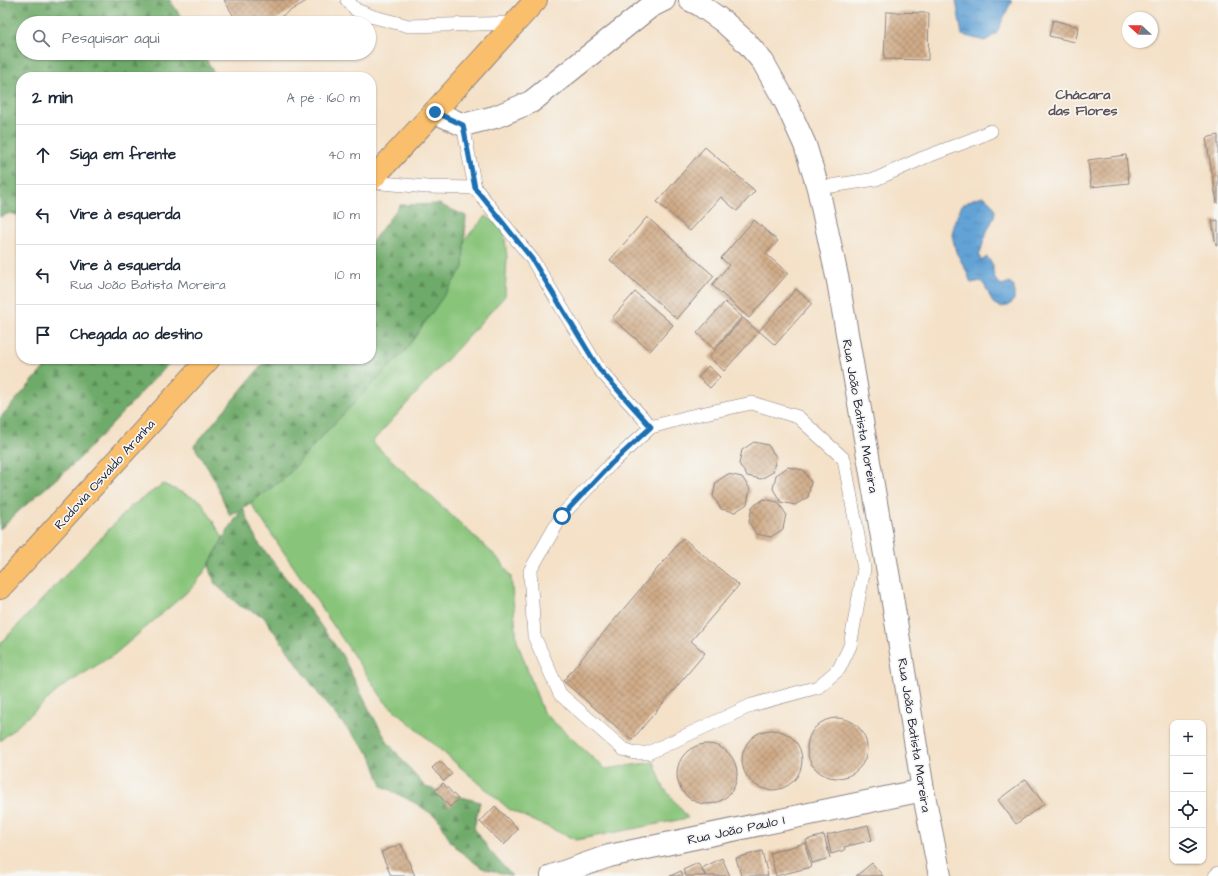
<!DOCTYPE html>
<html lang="pt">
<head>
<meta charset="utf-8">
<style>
  :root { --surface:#fff; --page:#f2f2f3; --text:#1f2937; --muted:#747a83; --line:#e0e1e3 }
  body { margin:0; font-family:"Architects Daughter",sans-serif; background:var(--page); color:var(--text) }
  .controls { position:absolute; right:12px; bottom:12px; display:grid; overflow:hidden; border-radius:8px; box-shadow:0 1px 3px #0004 }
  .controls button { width:36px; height:36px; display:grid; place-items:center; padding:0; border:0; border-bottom:1px solid var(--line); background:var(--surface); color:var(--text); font:20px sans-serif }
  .compass { position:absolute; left:1122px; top:12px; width:36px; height:36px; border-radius:50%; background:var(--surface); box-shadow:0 1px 3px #0004; rotate:292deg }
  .stop { position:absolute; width:12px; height:12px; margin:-9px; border:3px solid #1f6fb2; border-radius:50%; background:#fff }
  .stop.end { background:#1f6fb2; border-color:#fff; box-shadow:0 1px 4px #0008 }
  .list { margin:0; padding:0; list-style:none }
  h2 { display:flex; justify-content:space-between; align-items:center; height:52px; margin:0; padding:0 16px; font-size:17px }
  h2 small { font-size:13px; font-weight:400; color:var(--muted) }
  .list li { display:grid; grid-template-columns:26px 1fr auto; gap:12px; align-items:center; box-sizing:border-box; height:60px; padding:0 16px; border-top:1px solid var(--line) }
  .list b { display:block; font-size:15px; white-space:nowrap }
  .list p { margin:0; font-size:13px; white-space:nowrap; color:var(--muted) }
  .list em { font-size:13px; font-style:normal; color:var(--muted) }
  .icon { flex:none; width:22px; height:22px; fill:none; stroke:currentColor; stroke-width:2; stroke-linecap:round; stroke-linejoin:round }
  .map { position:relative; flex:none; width:1218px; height:876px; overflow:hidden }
  .search { position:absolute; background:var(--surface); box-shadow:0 1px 3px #0004; left:16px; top:16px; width:360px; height:44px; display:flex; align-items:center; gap:10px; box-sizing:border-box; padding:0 14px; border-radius:22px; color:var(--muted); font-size:15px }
  .panel { position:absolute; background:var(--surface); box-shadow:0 1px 3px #0004; left:16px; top:72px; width:360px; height:292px; border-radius:16px }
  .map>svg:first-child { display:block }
  .green { fill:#88c479; stroke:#55735a }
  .forest { fill:url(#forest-firs); stroke:#486652 }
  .water { fill:url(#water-ripples); stroke:#426288 }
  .building { fill:url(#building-cross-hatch) }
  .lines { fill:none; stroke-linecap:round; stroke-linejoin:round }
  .lane-casing { stroke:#8b8282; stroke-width:14 }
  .street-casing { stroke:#8b8282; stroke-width:24 }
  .highway-casing { stroke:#8b8282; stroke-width:24 }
  .lane { stroke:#fff; stroke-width:13 }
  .street { stroke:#fff; stroke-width:22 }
  .highway { stroke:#f9bf6c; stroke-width:22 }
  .route { stroke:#1f6fb2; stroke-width:5 }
  .labels { text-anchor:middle; stroke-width:3.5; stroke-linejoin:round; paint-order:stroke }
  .street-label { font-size:13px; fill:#22223b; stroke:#f6f6f2 }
  .neighbourhood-label { font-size:14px; font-weight:bold; fill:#5f5256; stroke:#f6f6f2 }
</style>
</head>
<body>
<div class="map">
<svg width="1218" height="876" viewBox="0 0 1218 876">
  <defs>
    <pattern id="forest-firs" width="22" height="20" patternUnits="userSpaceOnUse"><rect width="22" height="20" fill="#6eaa69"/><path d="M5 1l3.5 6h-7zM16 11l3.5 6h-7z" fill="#5a8a58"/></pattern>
    <pattern id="water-ripples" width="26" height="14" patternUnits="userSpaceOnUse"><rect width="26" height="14" fill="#62a2d5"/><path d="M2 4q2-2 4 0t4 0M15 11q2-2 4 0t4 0" fill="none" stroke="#5084ae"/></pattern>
    <pattern id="building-cross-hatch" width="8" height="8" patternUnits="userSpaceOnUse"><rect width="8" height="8" fill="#d0ab87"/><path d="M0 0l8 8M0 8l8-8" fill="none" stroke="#a88b70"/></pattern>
  </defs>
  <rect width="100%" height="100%" fill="#f6f6f2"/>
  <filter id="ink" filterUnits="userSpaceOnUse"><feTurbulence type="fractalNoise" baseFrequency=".025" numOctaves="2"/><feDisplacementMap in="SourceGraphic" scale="8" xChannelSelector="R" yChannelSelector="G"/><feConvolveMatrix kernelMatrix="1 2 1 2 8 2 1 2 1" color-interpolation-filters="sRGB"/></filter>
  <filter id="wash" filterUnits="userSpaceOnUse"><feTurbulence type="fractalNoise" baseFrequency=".012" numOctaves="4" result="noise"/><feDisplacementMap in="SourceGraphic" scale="16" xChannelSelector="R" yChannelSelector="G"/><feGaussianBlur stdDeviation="0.9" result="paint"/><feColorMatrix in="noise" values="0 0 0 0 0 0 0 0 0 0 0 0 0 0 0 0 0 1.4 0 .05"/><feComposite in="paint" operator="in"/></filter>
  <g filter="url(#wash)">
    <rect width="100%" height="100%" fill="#f4e1c8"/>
    <g class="green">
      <path d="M486,216L504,230L507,257L505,296L372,442L501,561L511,577L517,641L543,712L605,769L654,762L664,788L688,818L576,840L510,810L385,702L239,486L371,359V342Z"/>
      <path d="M163,484L201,501L223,538L209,565L193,587L115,654L62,687L0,741V644L130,507Z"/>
    </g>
    <g class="forest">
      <path d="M0,0H170L185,23H23V53H203L216,77H21V216L10,213L0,217Z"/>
      <path d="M439,204L466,216L463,268L405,351L326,432L284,479L243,508L257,541L295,590L342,655L370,711L388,743L425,787L480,802L474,828L490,851L512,876L482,868L461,852L451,842L438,818L415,803L382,786L371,756L325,703L263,616L240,606L215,584L209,565L223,538L242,509L230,516L212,475L194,446L267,359H371V243L400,205Z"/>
      <path d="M52,359H173L77,461L21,509L0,529V418Z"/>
    </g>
    <g class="water">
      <path d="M956,0H1012L996,34L985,41L962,35Z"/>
      <path d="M983,196C1005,211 991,218 985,237C983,243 982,248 979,255L981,261L987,257L993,265V272L996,281L1002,285L1010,282L1014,287V300L1008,306L1000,307L993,303L985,286L981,281L971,283L966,270L956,252L952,235L954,223L962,205L973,199Z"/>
    </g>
    <g id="blocks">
      <g class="building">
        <path d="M224,0H308L270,23H238Z"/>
        <path d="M886,12L929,13L928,60L884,59Z"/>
        <path d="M1053,20L1079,27L1075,42L1049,36Z"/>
        <path d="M1218,135V203H1217L1206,138Z"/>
        <path d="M705,147L755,191L737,211L721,197L690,231L657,202Z"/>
        <path d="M1126,155L1129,183L1091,187L1088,160Z"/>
        <path d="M647,217L714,276L677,319L610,260Z"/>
        <path d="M754,220L778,241L766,254L788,273L749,318L712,285L729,265L721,258Z"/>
        <path d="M1218,220V245H1216L1212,221Z"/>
        <path d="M796,289L812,303L775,345L759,331Z"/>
        <path d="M635,292L673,325L650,351L612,318Z"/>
        <path d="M725,302L742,317L714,349L697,333Z"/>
        <path d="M743,318L759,332L724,371L709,357Z"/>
        <path d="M708,366L720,377L710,388L698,377Z"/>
        <path d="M754,442L768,445L776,457L773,472L761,479L747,476L739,464L742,450Z"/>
        <path d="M788,467L803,470L811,482L808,497L795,505L781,502L773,489L776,475Z"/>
        <path d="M728,474L742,477L750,489L747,504L735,512L721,509L713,496L716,482Z"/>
        <path d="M764,499L778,502L786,514L783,529L771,537L756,534L749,522L752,507Z"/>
        <path d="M683,538L739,585L691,641L705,653L632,740L563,681Z"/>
        <circle cx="837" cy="748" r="30"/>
        <circle cx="772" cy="760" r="30"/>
        <circle cx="707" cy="774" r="30"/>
        <path d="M440,761L452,774L444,781L432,768Z"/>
        <path d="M1026,779L1044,804L1016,824L998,800Z"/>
        <path d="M443,783L458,799L450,807L435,791Z"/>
        <path d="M495,806L518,829L504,845L480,822Z"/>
        <path d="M868,825L872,840L844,847L845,850L831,854L827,835Z"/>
        <path d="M824,835L830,858L812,863L806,840Z"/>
        <path d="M805,843L811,867L776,876L770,853Z"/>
        <path d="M401,844L415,876H391L381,852Z"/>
        <path d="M762,851L768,876H741L736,858Z"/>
        <path d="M722,858L730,876H706L702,868Z"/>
        <path d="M698,863L705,876H686L683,870Z"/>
        <path d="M872,863L883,876H856Z"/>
        <path d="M681,871L683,876H670Z"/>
      </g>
    </g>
  </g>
  <g filter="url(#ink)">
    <use href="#blocks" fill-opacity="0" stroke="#8b8282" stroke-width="1"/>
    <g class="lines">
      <defs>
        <g id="lane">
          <path d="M347,0L356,10L374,17L409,26L515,23"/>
          <path d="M463,125L475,188L532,259L599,369L651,427"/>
          <path d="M371,182L427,187L475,188"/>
          <path d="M818,188L876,179L923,158L973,139L991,131"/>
          <path d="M752,403L798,417L844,459L864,569L850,646L839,669L818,687L752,705L648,753H635L623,749L560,694L534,636L530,571L562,515L611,464L651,427L691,416Z"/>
          <path d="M1215,876L1218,873"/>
        </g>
        <g id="street">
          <path d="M690,0L700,5L724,22L746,42L763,62L786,103L805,145L818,188L838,281L890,584L923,790L940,876"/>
          <path d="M435,112L463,125L495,117L531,102L650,7L664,0"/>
          <path d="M552,876L609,856L923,790"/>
        </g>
        <g id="highway">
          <path d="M371,180C427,121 481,60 536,0"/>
          <path d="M0,588L209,359"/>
        </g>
      </defs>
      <use href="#lane" class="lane-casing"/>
      <use href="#street" class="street-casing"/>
      <use href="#highway" class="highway-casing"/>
      <use href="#lane" class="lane"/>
      <use href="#street" class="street"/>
      <use href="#highway" class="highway"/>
    </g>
  </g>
  <g class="lines" filter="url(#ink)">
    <path class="route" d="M435,112L463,125L475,188L532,259L599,369L651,427L611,464L562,516"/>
  </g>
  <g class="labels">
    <g class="street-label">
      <text transform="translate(861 416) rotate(80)" y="5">Rua João Batista Moreira</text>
      <text transform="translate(104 474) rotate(-48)" y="5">Rodovia Osvaldo Aranha</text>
      <text transform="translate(915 735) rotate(81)" y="5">Rua João Batista Moreira</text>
      <text transform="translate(736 829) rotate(-12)" y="5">Rua João Paulo I</text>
    </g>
    <g class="neighbourhood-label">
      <text x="1083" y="99">Chácara<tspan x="1083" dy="16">das Flores</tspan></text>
    </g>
  </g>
</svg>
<div class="controls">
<button>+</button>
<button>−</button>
<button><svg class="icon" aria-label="locate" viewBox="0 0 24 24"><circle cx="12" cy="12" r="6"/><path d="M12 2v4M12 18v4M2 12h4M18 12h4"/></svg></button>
<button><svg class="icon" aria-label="layers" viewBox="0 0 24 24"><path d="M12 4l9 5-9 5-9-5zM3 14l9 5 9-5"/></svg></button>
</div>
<svg class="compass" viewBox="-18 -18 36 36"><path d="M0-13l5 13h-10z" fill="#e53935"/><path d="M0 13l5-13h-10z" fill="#747a83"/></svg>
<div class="stop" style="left:562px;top:516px"></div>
<div class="stop end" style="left:435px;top:112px"></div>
<div class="search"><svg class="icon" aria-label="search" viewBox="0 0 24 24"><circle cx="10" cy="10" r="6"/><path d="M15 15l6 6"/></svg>Pesquisar aqui</div>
<section class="panel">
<h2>2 min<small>A pé · 160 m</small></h2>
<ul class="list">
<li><svg class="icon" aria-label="ahead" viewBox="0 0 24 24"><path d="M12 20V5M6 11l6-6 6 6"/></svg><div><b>Siga em frente</b></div><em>40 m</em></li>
<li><svg class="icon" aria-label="left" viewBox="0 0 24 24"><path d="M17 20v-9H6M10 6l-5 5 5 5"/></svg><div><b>Vire à esquerda</b></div><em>110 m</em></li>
<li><svg class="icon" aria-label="left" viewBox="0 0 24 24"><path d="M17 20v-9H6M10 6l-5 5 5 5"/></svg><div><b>Vire à esquerda</b><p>Rua João Batista Moreira</p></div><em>10 m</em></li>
<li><svg class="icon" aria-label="arrive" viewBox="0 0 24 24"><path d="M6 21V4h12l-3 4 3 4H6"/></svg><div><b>Chegada ao destino</b></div></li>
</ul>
</section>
</div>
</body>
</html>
